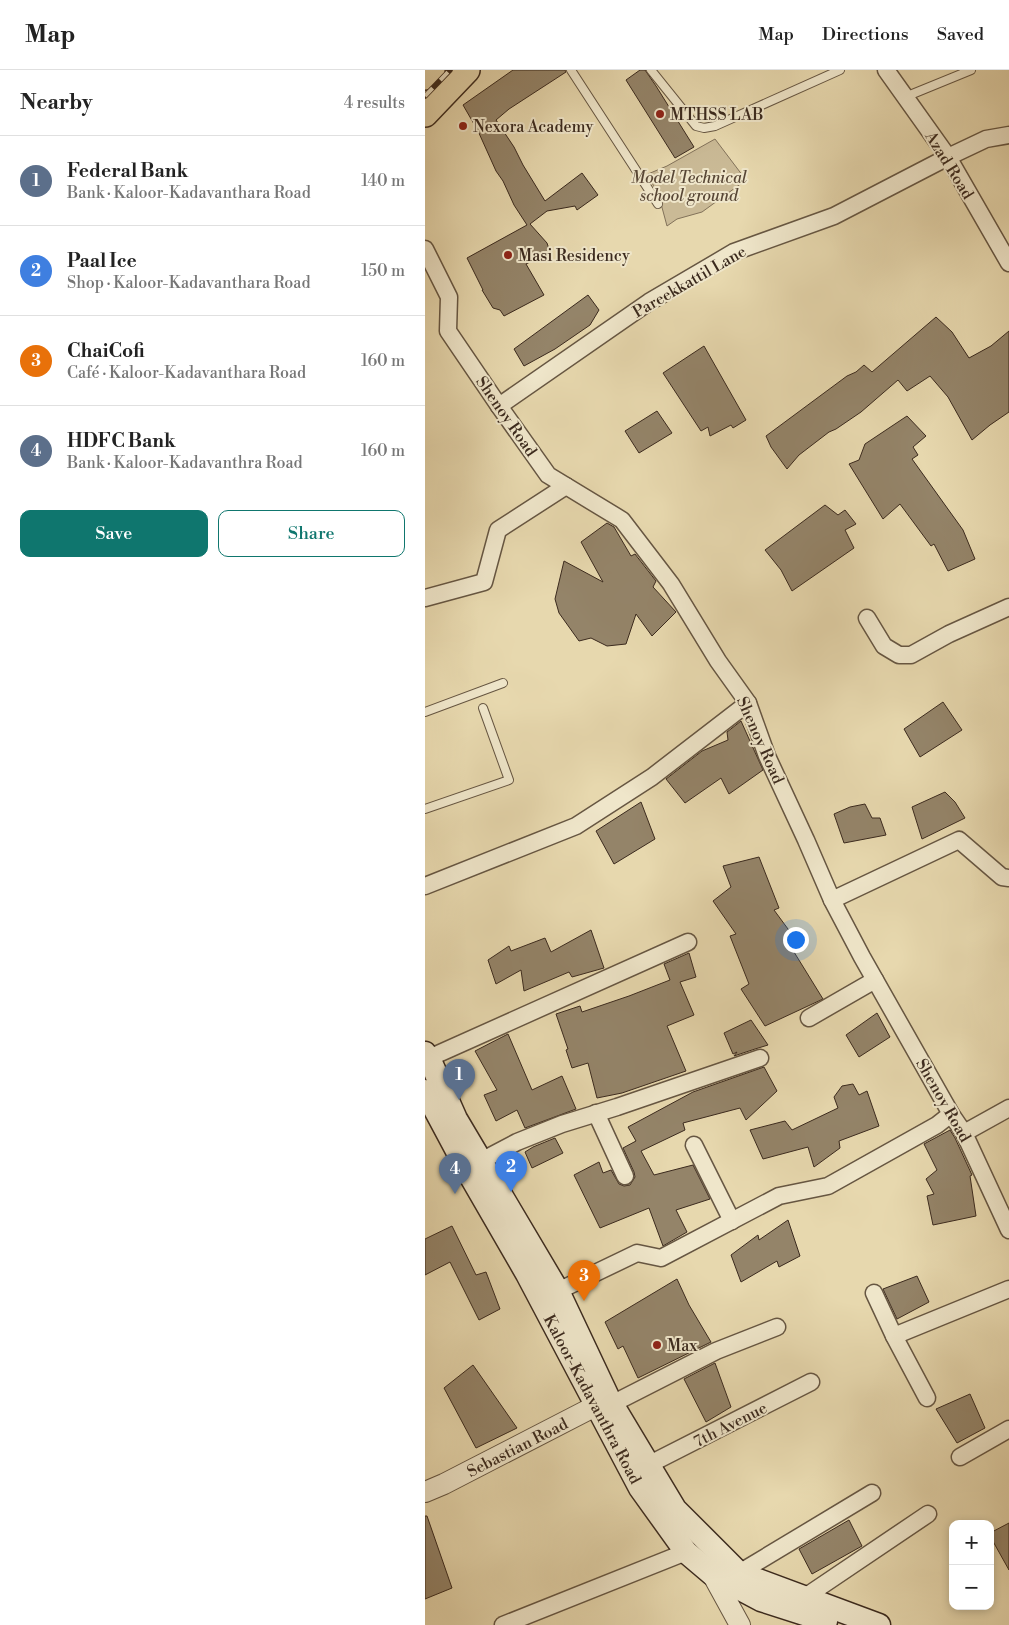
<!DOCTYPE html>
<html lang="en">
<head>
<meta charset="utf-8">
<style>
  :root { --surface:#fff; --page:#f2f2f2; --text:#222; --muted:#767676; --line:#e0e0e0; --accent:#0f766e }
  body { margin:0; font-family:"Libre Bodoni",serif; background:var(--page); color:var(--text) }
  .controls { position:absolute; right:15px; bottom:15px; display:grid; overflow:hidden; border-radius:10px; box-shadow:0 2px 8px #0003 }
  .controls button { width:45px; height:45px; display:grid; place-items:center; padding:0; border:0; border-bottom:1px solid var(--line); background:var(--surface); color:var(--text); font:25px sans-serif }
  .you { position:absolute; left:370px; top:869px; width:18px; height:18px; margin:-12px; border:4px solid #fff; border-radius:50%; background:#1a73e8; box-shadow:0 0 0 8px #1a73e833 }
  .badge { display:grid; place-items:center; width:32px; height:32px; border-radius:50%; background:var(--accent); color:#fff; font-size:16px; font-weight:700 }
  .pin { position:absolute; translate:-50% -41px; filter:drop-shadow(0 1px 2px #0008) }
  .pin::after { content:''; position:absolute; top:26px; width:18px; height:15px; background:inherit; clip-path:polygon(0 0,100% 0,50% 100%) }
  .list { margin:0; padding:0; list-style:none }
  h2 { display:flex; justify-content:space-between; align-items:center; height:65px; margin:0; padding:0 20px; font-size:21px }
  h2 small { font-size:16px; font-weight:400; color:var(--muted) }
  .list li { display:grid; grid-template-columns:32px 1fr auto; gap:15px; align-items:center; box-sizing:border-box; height:90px; padding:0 20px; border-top:1px solid var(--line) }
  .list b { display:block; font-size:19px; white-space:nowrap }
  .list p { margin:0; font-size:16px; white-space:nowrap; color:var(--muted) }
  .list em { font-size:16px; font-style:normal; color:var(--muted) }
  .actions { display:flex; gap:10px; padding:15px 20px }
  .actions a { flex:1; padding:11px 0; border:1px solid var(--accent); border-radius:10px; text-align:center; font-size:18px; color:var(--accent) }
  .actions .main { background:var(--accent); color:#fff }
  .map { position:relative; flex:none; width:584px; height:1555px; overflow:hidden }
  header { display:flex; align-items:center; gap:30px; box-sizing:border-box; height:70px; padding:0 25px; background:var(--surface); border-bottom:1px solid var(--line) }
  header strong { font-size:24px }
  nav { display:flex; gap:28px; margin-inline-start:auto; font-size:18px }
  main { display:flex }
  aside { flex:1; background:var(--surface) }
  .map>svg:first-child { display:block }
  .green { fill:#caba96; stroke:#82725a }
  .building { fill:#948469; stroke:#3b2a1e }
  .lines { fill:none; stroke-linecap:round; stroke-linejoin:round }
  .service-casing { stroke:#665642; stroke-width:10 }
  .minor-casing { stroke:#665642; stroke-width:19 }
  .tertiary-casing { stroke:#665642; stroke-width:22 }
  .secondary-casing { stroke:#3b2a1e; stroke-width:25 }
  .primary-casing { stroke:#3b2a1e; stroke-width:28 }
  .service { stroke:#efe6ca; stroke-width:8 }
  .minor { stroke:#efe6ca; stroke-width:16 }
  .tertiary { stroke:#efe6ca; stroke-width:20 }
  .secondary { stroke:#efe6ca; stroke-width:22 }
  .primary { stroke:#e7d8ae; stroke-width:25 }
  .rail-casing { stroke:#3b2a1e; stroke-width:5.5 }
  .rail { stroke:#efe6ca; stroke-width:4; stroke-dasharray:11; stroke-linecap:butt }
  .poi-dot { fill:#8f2418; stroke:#efe6ca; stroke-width:2 }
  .labels { text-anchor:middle; stroke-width:4; stroke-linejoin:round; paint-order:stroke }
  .poi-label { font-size:16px; fill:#3b2a1e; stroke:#efe6ca; text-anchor:start }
  .street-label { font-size:16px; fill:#3b2a1e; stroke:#efe6ca }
  .park-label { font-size:16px; font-style:italic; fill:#584736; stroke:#efe6ca }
</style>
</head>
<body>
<header>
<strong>Map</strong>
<nav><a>Map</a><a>Directions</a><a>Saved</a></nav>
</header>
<main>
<aside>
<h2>Nearby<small>4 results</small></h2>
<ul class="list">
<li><span class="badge" style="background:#5c6f8a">1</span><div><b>Federal Bank</b><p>Bank · Kaloor-Kadavanthara Road</p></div><em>140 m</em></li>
<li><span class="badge" style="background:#3f7fe0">2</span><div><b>Paal Ice</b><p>Shop · Kaloor-Kadavanthara Road</p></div><em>150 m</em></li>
<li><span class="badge" style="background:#e8710a">3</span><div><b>ChaiCofi</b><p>Café · Kaloor-Kadavanthara Road</p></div><em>160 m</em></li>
<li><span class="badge" style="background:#5c6f8a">4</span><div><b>HDFC Bank</b><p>Bank · Kaloor-Kadavanthra Road</p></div><em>160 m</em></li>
</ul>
<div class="actions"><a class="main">Save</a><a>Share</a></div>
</aside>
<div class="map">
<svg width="584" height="1555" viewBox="0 0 584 1555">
  <rect width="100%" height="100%" fill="#e7d8ae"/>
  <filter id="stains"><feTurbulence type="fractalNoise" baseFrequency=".004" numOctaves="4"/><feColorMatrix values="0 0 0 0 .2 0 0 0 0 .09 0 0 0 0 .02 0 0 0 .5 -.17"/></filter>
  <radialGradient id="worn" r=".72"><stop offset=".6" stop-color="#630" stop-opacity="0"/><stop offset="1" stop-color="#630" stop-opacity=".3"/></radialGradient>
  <path class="green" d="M290,69L321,110L277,142L252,149L242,156L235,130L223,104L242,96Z"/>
  <g class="building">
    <path d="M88,0H140L141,2L84,39L71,50L89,77L98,95L120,131L157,103L173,125L152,140L150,136L122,141L105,154L122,173L125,182L101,194L119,225L79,246L75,240L68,238L57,220H58L42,188L102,155L89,135L78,111L71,101L53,61L38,35Z"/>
    <path d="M215,0H220L231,16L269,77L250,88L201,10Z"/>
    <path d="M163,225L174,240L165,255L130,279L99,296L89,279Z"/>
    <path d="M511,247L527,262L544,288L566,276L584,261V342L565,355L547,370L523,327L505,306L482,321L473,310L436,342L411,359L404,362L374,385L362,399L346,377L341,366L422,306L431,302L439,295L447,302Z"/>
    <path d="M279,276L321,350L308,358L306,355L285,366L283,357L276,361L238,303Z"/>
    <path d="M232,341L247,363L214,383L200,361Z"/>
    <path d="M482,346L501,366L488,377L493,385L487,389L538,460L550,489L523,501L509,474L506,476L475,434L458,449L424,394L434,390L440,374Z"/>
    <path d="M400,435L413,445L420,440L431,454L420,460L429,478L367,521L356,500L340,480Z"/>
    <path d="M182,453L189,457L206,486L210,484L231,511L228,517L251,542L227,566L211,544L201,574L182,576L166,568L154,571L134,543L130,529L139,491L178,512L156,472Z"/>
    <path d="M518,632L537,660L495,687L479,659Z"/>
    <path d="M316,651L338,700L304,724L296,708L260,733L241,709L277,681L303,670L302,662Z"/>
    <path d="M520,722L530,732L540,748L497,769L487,737Z"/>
    <path d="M216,732L230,769L189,794L171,761Z"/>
    <path d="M440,734L447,748H455L461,765L419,773L409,744L425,737Z"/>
    <path d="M334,787L354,838L349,840L377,878L369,882L398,929L340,956L316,919L324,914L305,866L311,864L288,831L306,817L298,796Z"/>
    <path d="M166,860L179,898L147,907L144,902L99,921L96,900L71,914L63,890L84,876L86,881L120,868L126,882Z"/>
    <path d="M264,883L271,907L255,912L269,945L242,956L261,1001L197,1023L172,1028L163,993L147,998L141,980L143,979L131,944L155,936L157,942L204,926L245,910L239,894Z"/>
    <path d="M452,943L465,967L434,987L421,965Z"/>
    <path d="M326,950L343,975L330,979L309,986L312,982L308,984L299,963Z"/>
    <path d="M83,964L107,1020L137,1006L151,1039L100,1058L92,1040L71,1051L59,1025L72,1020L50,981Z"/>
    <path d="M339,997L352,1021L321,1050L315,1038L258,1053L260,1060L216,1081L229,1105L268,1095L285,1129L251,1140L262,1162L238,1176L224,1138L175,1158L149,1105L174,1092L178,1103L186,1100L194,1114L199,1116L205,1115L210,1107L209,1102L198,1078L211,1071L203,1057L268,1022Z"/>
    <path d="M428,1014L434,1025L442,1021L454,1056L414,1071L415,1078L389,1097L383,1077L338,1089L325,1060L360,1051L367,1060L413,1038L409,1027L417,1016Z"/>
    <path d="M525,1060L530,1068L547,1105L545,1106L551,1146L508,1155L502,1126L509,1124L501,1109L512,1100L499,1074Z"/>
    <path d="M130,1068L138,1083L107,1098L100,1082L108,1077Z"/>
    <path d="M363,1150L375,1186L354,1197L352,1191L316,1212L306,1185L333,1165L334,1170Z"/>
    <path d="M27,1156L51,1205L61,1202L75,1239L54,1250L25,1192L0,1205V1169Z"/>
    <path d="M492,1206L504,1232L472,1249L458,1219Z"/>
    <path d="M252,1209L264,1235L286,1272L213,1308L198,1276L193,1279L180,1252Z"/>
    <path d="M290,1293L306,1337L281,1352L259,1309Z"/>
    <path d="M48,1295L92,1358L51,1378L19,1318Z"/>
    <path d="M545,1324L560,1358L532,1373L511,1339Z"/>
    <path d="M0,1446H2L27,1518L0,1529Z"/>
    <path d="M424,1450L437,1476L387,1504L374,1479Z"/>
    <path d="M584,1453V1500L565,1466V1463Z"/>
  </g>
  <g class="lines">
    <defs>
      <g id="service">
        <path d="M146,0L233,134"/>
        <path d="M226,0L271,56L279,58L290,56L415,0"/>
        <path d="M480,27L546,0"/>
        <path d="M0,642L78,613"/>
        <path d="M0,739L84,710L58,638"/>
      </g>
      <g id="minor">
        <path d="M461,0L523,87L584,193"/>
        <path d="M0,179L24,227L23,261L74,336L123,405L197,450L246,514L293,591L323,633L342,686L381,770L407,830L437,887L526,1044L539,1063L584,1160"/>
        <path d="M74,336L224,232L309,182L409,146L523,87L561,69L584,65"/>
        <path d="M0,528L59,512L73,460L141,416"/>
        <path d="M442,548L459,576L474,585H486L524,564L584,537"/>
        <path d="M0,816L151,756L227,707L323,633"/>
        <path d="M407,830L534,770L577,807L584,808"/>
        <path d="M384,948L450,910"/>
        <path d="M4,988L263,872"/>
        <path d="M171,1043L200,1106"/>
        <path d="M539,1063L584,1038"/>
        <path d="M269,1075L307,1151"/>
        <path d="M56,1091L92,1072L137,1054L192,1037L335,988"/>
        <path d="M133,1221L212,1183L236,1188L354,1126L403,1116L512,1055L526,1044"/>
        <path d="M449,1223L469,1266L584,1219"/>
        <path d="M469,1266L502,1328"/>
        <path d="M187,1334L291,1281L352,1257"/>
        <path d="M535,1387L584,1359"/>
        <path d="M223,1395L386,1312"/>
        <path d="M314,1503L447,1423"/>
        <path d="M380,1527L503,1444"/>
        <path d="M78,1555L261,1482"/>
      </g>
      <g id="tertiary">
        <path d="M0,1422L19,1414L184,1329"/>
        <path d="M287,1504L315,1555"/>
      </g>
      <g id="secondary">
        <path d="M0,983L4,988L31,1049L133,1221L184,1329L250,1439L314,1503L454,1555"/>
        <path d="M0,1021L46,1107L102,1204L215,1418L261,1482L287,1504L336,1530L401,1551"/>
      </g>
      <g id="primary">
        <path d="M0,7L7,0"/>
        <path d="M0,44L42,0"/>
      </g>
    </defs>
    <use href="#service" class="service-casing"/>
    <use href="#minor" class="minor-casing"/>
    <use href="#tertiary" class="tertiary-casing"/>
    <use href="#secondary" class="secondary-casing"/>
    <use href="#primary" class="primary-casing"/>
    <use href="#service" class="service"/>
    <use href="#minor" class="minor"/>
    <use href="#tertiary" class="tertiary"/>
    <use href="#secondary" class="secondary"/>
    <use href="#primary" class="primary"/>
    <defs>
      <path id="rail" d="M0,26L25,0"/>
    </defs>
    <use href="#rail" class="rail-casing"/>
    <use href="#rail" class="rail"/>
  </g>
  <g class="poi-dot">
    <circle cx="235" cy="44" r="5"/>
    <circle cx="38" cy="56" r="5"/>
    <circle cx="83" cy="185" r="5"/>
    <circle cx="232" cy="1275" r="5"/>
  </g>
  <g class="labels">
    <g class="poi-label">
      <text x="245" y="50">MTHSS LAB</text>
      <text x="48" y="62">Nexora Academy</text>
      <text x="93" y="191">Masi Residency</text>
      <text x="242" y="1281">Max</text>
    </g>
    <g class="street-label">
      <text transform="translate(525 95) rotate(58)" y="6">Azad Road</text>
      <text transform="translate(264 211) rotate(-30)" y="6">Pareekkattil Lane</text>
      <text transform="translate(82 346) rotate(55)" y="6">Shenoy Road</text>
      <text transform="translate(336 670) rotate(66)" y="6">Shenoy Road</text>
      <text transform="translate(519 1030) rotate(60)" y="6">Shenoy Road</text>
      <text transform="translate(168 1329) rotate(62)" y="6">Kaloor-Kadavanthra Road</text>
      <text transform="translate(305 1354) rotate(-27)" y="6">7th Avenue</text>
      <text transform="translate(92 1377) rotate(-27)" y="6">Sebastian Road</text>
    </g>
    <g class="park-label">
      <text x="264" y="113">Model Technical<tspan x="264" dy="18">school ground</tspan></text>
    </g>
  </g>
  <rect width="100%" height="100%" filter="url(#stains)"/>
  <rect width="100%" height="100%" fill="url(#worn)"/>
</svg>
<div class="controls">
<button>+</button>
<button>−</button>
</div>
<div class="you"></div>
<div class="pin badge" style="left:34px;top:1030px;background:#5c6f8a">1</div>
<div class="pin badge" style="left:86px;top:1122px;background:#3f7fe0">2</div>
<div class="pin badge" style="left:159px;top:1231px;background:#e8710a">3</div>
<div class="pin badge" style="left:30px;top:1124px;background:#5c6f8a">4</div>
</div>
</main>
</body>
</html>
